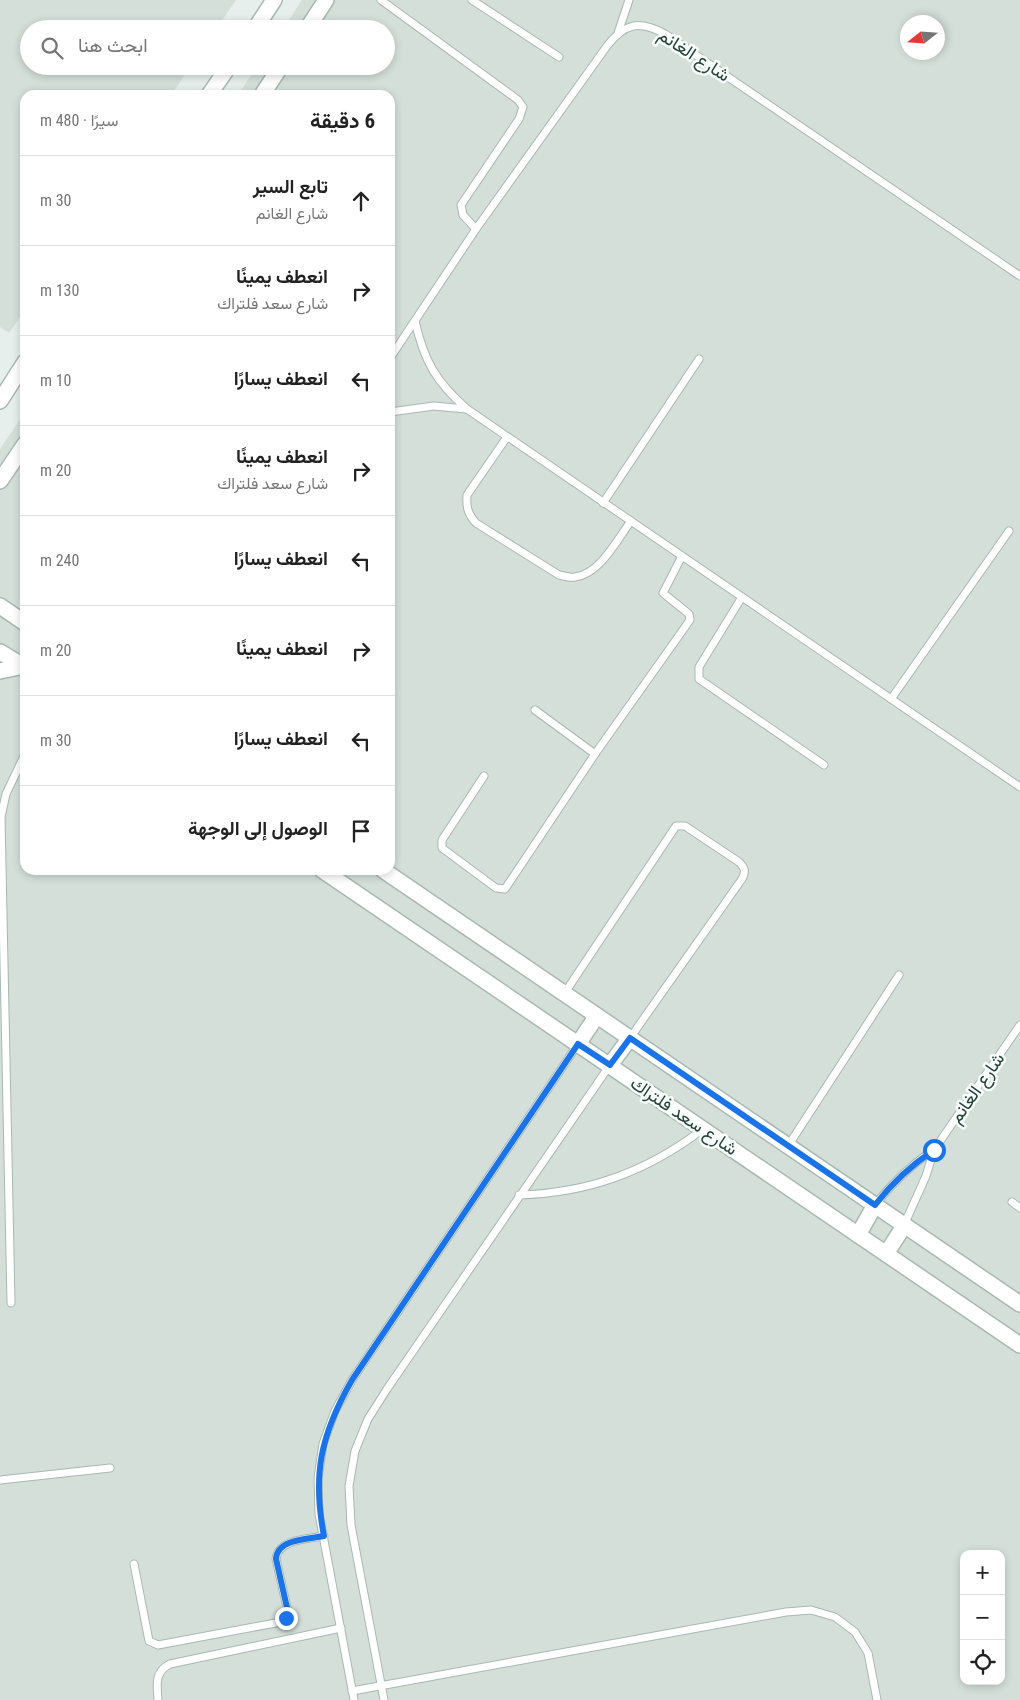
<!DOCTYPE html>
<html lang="ar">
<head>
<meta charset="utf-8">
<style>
  :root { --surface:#fff; --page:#f2f2f2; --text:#222; --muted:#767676; --line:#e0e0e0 }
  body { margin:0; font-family:"Roboto Condensed",Vazirmatn,sans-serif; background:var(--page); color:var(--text); direction:rtl }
  .controls { position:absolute; right:15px; bottom:15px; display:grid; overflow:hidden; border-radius:10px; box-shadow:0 2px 8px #0003 }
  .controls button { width:45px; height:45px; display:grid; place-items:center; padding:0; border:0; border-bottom:1px solid var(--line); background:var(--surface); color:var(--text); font:25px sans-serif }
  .compass { position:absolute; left:900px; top:15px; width:45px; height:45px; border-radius:50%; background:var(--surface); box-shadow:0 2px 8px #0003; rotate:253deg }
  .stop { position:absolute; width:15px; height:15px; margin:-11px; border:4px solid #1a73e8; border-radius:50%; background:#fff }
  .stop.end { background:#1a73e8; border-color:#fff; box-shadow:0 1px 5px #0008 }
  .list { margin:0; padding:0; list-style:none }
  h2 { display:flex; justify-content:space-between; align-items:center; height:65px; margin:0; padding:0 20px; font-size:21px }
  h2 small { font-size:16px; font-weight:400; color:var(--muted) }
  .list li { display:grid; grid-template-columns:32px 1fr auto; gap:15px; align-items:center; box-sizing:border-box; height:90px; padding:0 20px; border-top:1px solid var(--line) }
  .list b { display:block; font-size:19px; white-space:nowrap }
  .list p { margin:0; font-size:16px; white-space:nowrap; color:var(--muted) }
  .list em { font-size:16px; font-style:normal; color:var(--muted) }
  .icon { flex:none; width:28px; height:28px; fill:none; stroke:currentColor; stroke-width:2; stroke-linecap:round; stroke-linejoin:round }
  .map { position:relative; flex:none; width:1020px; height:1700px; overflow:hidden; direction:ltr }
  .search { position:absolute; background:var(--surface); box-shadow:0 2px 8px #0003; left:20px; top:20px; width:375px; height:55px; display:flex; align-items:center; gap:12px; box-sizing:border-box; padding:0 18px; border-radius:28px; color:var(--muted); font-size:19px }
  .panel { position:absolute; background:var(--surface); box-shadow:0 2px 8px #0003; left:20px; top:90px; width:375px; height:785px; border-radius:15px; direction:rtl }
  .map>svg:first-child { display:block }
  .built { fill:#d4dfda; fill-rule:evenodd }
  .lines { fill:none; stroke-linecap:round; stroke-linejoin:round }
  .service-casing { stroke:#a8b8b2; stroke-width:9 }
  .tertiary-casing { stroke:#a8b8b2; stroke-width:18 }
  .service { stroke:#fff; stroke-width:7 }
  .tertiary { stroke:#fff; stroke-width:15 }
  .route { stroke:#1a73e8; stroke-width:6 }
  .labels { text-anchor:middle; stroke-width:5; stroke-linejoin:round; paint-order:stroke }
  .street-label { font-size:18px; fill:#24423a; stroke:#f7fbf9 }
</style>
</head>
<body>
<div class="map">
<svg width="1020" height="1700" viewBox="0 0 1020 1700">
  <rect width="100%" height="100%" fill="#e6efeb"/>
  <g class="built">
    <path d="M0,0H236L216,29H29V66H191L171,95H25V310L9,333L0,327Z"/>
    <path d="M302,0H1020V1700H0V449L25,412V870H390V95H238L257,66H386V29H283ZM908,22H938V52H908ZM964,1554H1001V1681H964Z"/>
  </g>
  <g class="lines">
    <defs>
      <g id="service">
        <path d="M381,0L518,100L523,107L519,119L461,205L463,215L476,229"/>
        <path d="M472,0L559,57"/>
        <path d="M618,33L629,0"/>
        <path d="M415,321C424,361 436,382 467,409L1020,787"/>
        <path d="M390,358L476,229L607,46C625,23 639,20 665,34L1020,276"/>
        <path d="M390,412L434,406L466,409"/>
        <path d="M507,437L467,495C466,507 468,514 476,523L559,575C564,576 570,578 575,577C600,574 617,540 631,521"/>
        <path d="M603,503L699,359"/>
        <path d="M742,597L699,667V679L824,765"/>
        <path d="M891,699L1009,531"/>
        <path d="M535,710L595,754"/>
        <path d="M484,776L442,840V848L496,888L505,889L595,754L690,620L689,614L663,593L682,556"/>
        <path d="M564,994L676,826H685L739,862C745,868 746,872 742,879L630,1038"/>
        <path d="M788,1146L899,975"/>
        <path d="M519,1195C589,1193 648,1171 703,1129"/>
        <path d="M1012,1202L1020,1208"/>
        <path d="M875,1205C892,1183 910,1166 933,1150"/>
        <path d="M904,1225L926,1176L934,1150L1020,1025"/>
        <path d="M11,1303L1,817L6,794L25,754"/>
        <path d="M0,1480L110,1468"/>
        <path d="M134,1564L149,1641L158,1645L281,1622L288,1612L276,1559C278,1539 308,1539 324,1536"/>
        <path d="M352,1691L786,1612L811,1610L835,1617L855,1632L868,1653L877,1700"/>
        <path d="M158,1700C157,1685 154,1672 170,1664L341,1628"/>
        <path d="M354,1700L319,1514L318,1478L323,1444L335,1411L352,1380L578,1044"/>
        <path d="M384,1700L351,1525L349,1486L355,1451L368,1419L387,1389L610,1065"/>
      </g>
      <g id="tertiary">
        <path d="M255,29L274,0"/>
        <path d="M307,29L326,0"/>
        <path d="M209,95L229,66"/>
        <path d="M262,95L281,66"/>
        <path d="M0,401L25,362"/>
        <path d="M0,481L25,444"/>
        <path d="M0,606L25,623"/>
        <path d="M0,652L25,667"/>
        <path d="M0,671L24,666"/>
        <path d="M322,870L1020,1345"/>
        <path d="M383,870L1020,1304"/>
        <path d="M578,1044L596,1017"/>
        <path d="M610,1065L630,1038"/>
        <path d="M858,1235L875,1205"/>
        <path d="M886,1254L904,1226"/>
      </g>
    </defs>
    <use href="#service" class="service-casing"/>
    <use href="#tertiary" class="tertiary-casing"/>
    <use href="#service" class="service"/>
    <use href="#tertiary" class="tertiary"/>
  </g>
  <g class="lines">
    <path class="route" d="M286,1618L288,1612L276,1559C277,1539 308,1539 324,1536C312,1474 321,1434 352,1380L578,1044L610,1065L630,1038L875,1205C892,1183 910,1166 934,1150"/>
  </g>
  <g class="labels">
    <g class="street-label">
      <text transform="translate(694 55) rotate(33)" y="6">شارع الغانم</text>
      <text transform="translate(977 1088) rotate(-55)" y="6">شارع الغانم</text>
      <text transform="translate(684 1116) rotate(34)" y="6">شارع سعد فلتراك</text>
    </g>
  </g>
</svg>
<div class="controls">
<button>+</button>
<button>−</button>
<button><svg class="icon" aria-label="locate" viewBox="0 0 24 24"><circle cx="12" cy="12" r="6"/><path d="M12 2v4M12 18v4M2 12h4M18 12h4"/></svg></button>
</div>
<svg class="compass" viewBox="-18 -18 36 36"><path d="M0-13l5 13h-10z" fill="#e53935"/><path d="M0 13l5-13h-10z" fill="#767676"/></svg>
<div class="stop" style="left:934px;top:1150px"></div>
<div class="stop end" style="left:286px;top:1618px"></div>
<div class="search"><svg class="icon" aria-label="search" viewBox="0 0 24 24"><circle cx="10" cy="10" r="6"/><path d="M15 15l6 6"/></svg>ابحث هنا</div>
<section class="panel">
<h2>6 دقيقة<small>سيرًا · 480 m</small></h2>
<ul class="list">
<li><svg class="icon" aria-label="ahead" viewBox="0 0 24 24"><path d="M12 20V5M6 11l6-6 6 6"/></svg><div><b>تابع السير</b><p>شارع الغانم</p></div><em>30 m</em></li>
<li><svg class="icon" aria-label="right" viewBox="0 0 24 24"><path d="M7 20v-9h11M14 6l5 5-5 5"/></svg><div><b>انعطف يمينًا</b><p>شارع سعد فلتراك</p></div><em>130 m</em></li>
<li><svg class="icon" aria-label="left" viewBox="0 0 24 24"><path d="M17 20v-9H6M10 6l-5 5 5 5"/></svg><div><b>انعطف يسارًا</b></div><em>10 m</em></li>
<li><svg class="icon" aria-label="right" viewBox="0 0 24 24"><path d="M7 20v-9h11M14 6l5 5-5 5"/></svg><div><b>انعطف يمينًا</b><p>شارع سعد فلتراك</p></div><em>20 m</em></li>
<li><svg class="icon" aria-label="left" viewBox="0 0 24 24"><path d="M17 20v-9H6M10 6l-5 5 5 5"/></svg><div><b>انعطف يسارًا</b></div><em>240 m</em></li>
<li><svg class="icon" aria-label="right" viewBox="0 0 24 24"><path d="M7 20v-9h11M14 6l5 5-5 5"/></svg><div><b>انعطف يمينًا</b></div><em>20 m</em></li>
<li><svg class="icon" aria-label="left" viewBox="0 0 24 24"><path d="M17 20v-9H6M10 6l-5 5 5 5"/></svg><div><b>انعطف يسارًا</b></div><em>30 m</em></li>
<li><svg class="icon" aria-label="arrive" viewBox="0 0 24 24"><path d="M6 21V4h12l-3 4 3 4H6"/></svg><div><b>الوصول إلى الوجهة</b></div></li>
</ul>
</section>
</div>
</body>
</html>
